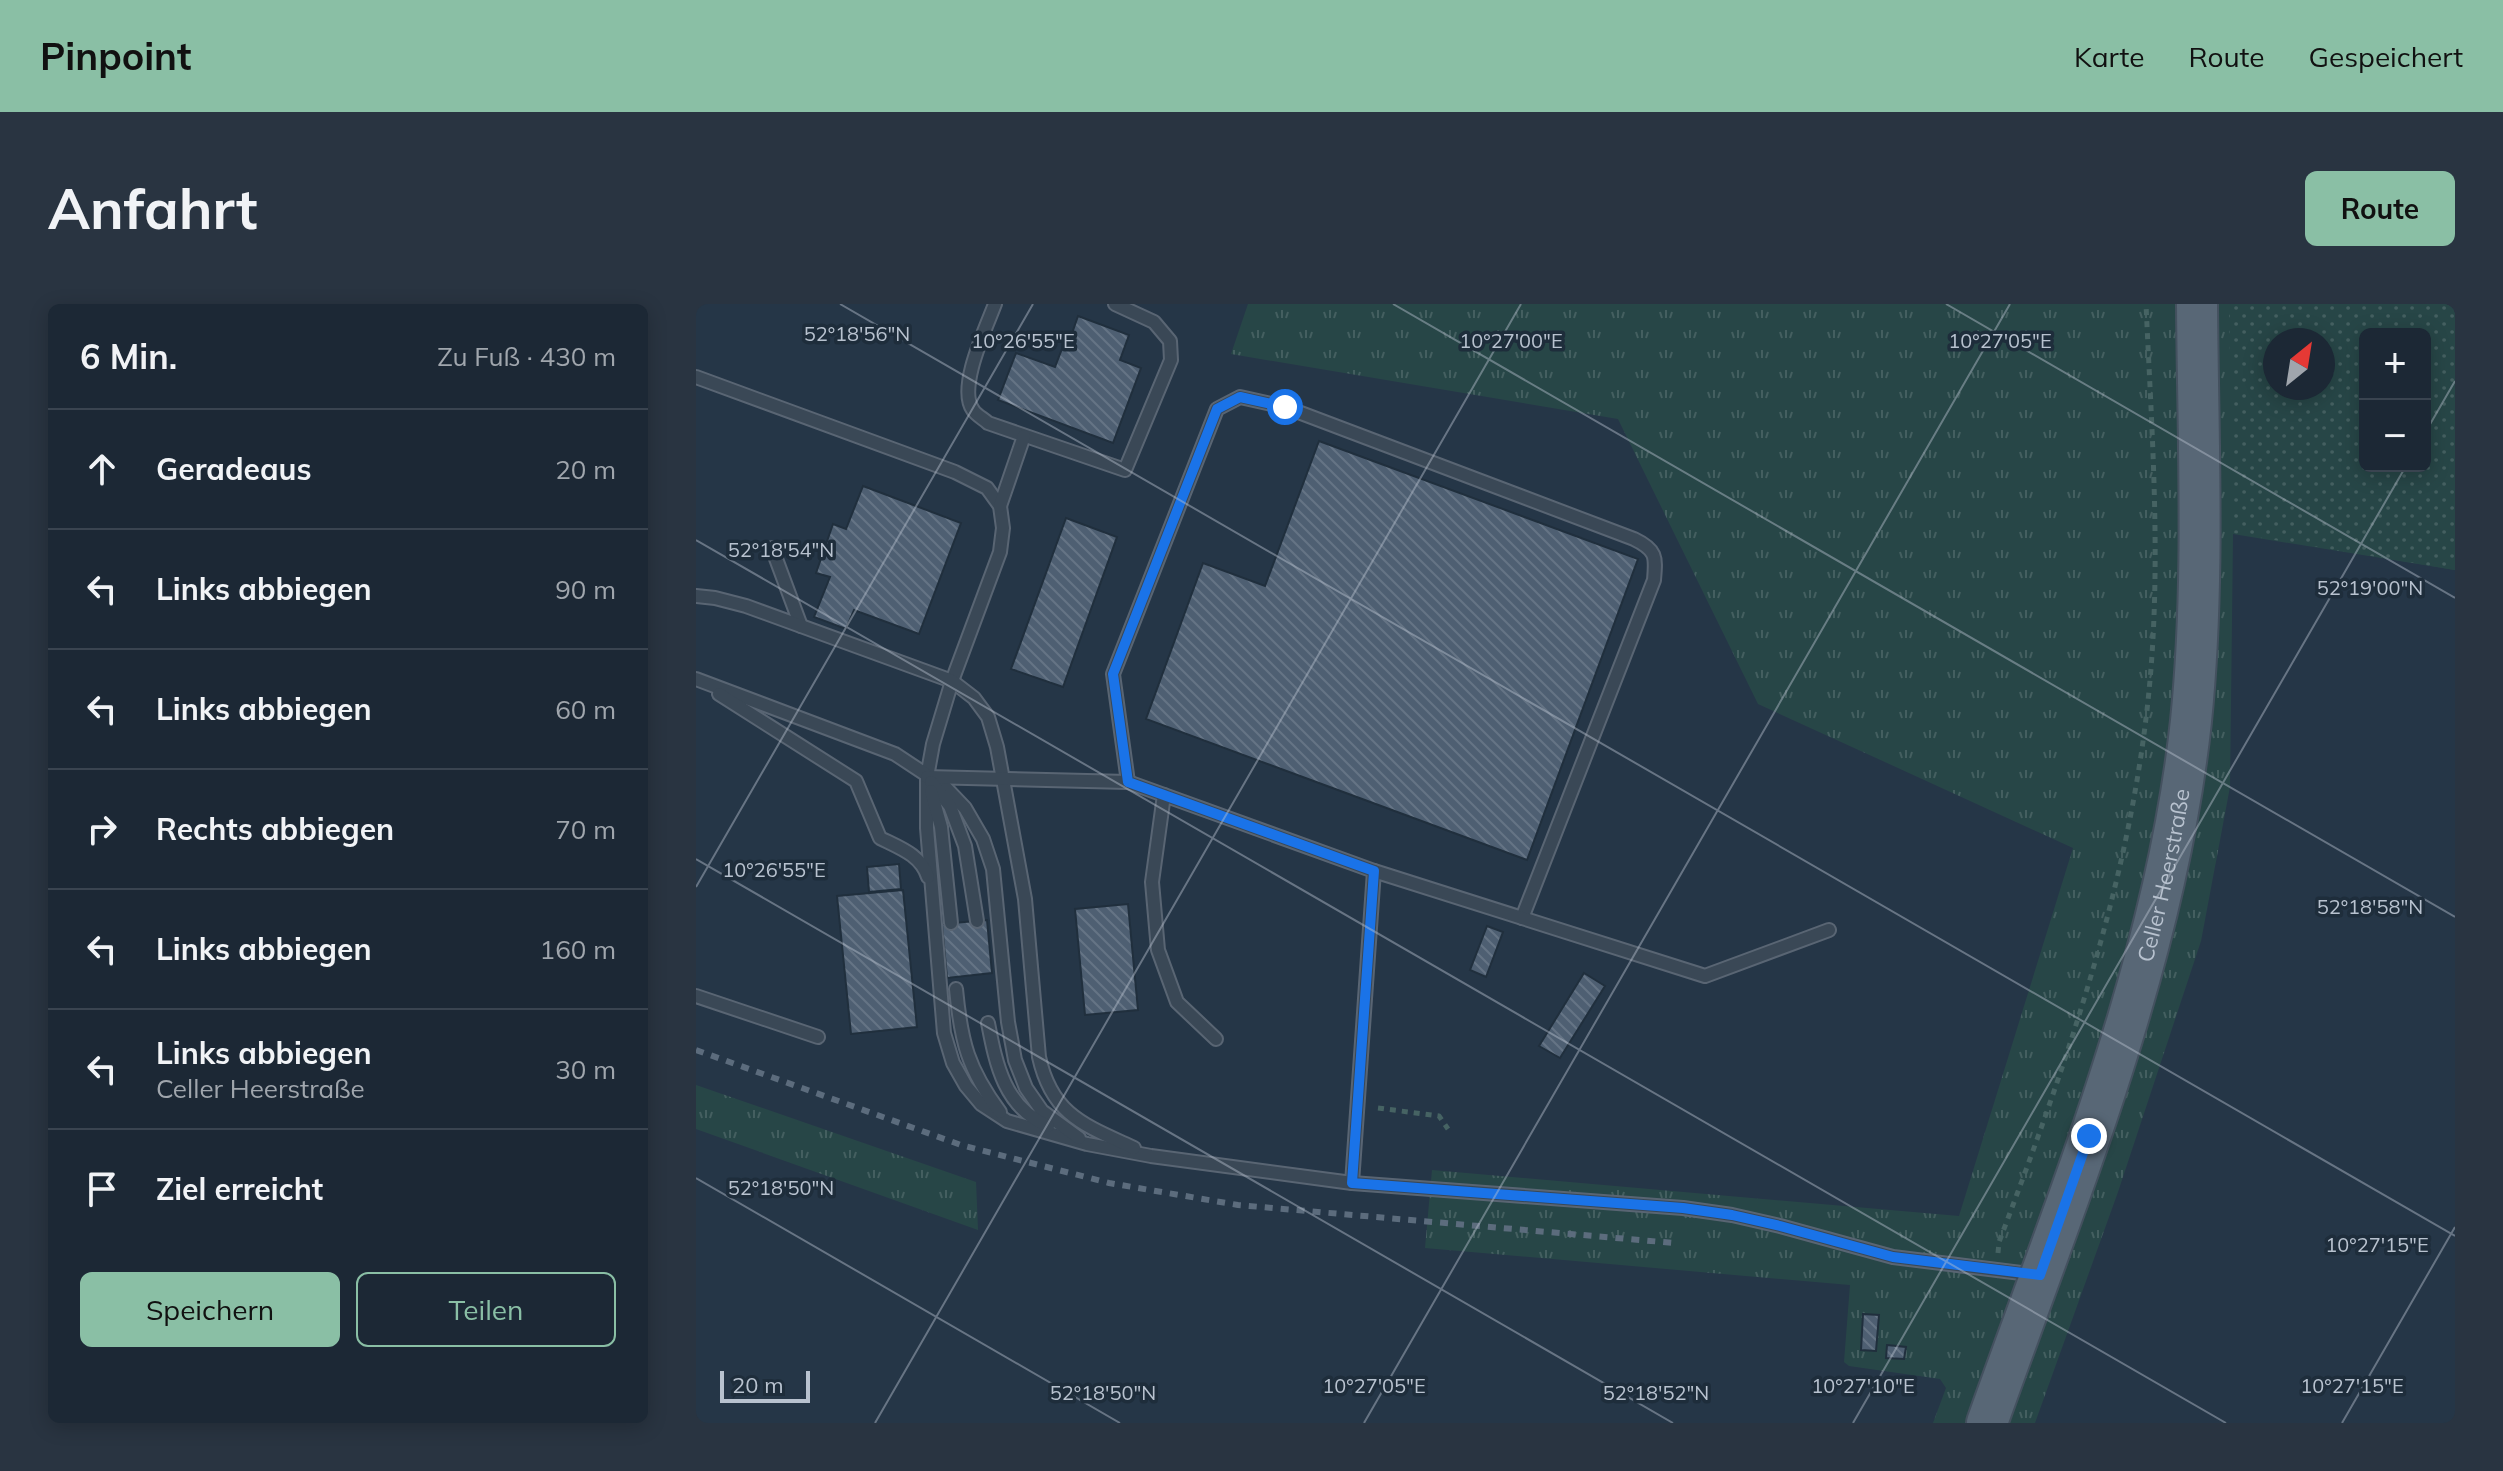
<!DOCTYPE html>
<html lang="de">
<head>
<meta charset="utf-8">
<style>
  :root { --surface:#1c2835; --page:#293441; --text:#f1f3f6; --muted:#a0a6ad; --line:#3a4450; --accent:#8abfa5 }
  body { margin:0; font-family:Mulish,sans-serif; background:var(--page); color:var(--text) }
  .controls { position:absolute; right:24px; top:24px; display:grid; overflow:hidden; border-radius:12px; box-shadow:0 4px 20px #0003 }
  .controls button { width:72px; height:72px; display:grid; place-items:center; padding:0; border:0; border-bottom:2px solid var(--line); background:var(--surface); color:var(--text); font:40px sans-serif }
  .compass { position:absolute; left:1567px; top:24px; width:72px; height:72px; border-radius:50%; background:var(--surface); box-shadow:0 4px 20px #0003; rotate:30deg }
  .scale { position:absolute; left:24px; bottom:20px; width:90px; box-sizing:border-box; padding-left:8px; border:4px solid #b8c2cf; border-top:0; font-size:22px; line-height:28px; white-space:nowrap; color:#b8c2cf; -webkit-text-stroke:6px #1e2d3b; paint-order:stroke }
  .stop { position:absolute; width:24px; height:24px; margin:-18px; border:6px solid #1a73e8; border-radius:50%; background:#fff }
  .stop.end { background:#1a73e8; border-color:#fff; box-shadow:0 2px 8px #0008 }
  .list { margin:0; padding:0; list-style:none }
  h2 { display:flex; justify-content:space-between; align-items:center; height:104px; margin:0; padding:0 32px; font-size:34px }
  h2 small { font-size:26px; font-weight:400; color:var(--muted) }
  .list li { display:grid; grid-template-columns:52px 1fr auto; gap:24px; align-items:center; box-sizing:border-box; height:120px; padding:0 32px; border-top:2px solid var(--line) }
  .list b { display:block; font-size:30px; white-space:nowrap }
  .list p { margin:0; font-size:26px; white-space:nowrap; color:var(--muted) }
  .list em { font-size:26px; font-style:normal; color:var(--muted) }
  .actions { display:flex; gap:16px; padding:24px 32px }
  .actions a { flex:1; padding:18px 0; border:2px solid var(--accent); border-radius:12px; text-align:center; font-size:28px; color:var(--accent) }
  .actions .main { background:var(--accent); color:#111 }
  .icon { flex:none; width:44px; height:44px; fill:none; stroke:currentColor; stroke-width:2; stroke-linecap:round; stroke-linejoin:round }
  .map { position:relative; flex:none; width:1759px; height:1119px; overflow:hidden; border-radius:12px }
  header { display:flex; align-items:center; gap:48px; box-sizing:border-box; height:112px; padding:0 40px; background:var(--accent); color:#111 }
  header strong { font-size:38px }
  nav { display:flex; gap:44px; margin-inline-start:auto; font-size:28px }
  .intro { display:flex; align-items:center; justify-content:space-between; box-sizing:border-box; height:192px; padding:0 48px }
  h1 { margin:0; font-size:56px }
  .button { padding:20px 36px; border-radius:12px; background:var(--accent); color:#111; font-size:28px; font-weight:700 }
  main { display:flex; gap:48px; padding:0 48px }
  aside { flex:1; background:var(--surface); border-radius:12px; box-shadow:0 4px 20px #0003 }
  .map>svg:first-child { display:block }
  .grass { fill:url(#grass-tufts); fill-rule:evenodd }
  .park { fill:url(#park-dots); fill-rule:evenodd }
  .building { fill:url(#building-back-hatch); stroke:#202f3d; stroke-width:2 }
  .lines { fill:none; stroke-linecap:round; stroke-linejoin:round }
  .lane-casing { stroke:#596573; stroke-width:16 }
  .primary-casing { stroke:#44515f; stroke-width:44 }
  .path { stroke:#466363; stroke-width:5; stroke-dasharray:6 6; stroke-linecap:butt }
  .lane { stroke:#3a4856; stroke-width:12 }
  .primary { stroke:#586776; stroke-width:40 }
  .rail { stroke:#5c6c7d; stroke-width:6; stroke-dasharray:8 8; stroke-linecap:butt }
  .route { stroke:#1a73e8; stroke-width:10 }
  .ticks { fill:none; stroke:#b8c2cf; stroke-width:2; stroke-opacity:0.45 }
  .labels { text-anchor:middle; stroke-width:7; stroke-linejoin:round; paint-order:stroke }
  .street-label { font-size:22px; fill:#b8c2cf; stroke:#1e2d3b }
  .ticks-label { font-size:20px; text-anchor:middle; fill:#b8c2cf; stroke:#1e2d3b; stroke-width:7; stroke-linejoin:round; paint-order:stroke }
</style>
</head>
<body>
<header>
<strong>Pinpoint</strong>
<nav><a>Karte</a><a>Route</a><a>Gespeichert</a></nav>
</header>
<div class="intro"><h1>Anfahrt</h1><a class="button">Route</a></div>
<main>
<aside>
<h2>6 Min.<small>Zu Fuß · 430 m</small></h2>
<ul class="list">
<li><svg class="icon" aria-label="ahead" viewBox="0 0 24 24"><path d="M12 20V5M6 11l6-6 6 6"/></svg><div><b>Geradeaus</b></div><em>20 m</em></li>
<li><svg class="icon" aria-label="left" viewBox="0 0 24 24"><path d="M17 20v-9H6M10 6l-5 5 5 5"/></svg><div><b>Links abbiegen</b></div><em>90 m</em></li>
<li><svg class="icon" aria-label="left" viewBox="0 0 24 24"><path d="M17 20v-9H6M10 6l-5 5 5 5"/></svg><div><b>Links abbiegen</b></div><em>60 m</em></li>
<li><svg class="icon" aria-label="right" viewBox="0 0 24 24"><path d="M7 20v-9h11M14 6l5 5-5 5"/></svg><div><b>Rechts abbiegen</b></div><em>70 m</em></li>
<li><svg class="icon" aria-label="left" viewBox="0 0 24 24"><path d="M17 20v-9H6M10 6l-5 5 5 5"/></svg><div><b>Links abbiegen</b></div><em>160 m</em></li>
<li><svg class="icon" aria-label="left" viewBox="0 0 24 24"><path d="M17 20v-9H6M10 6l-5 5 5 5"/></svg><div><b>Links abbiegen</b><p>Celler Heerstraße</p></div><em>30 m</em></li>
<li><svg class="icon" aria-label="arrive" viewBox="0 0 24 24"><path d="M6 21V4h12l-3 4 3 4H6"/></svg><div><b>Ziel erreicht</b></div></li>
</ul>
<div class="actions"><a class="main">Speichern</a><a>Teilen</a></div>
</aside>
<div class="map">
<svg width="1759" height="1119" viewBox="0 0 1759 1119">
  <defs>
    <pattern id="grass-tufts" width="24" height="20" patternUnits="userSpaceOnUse" patternTransform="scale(2)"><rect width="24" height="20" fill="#274647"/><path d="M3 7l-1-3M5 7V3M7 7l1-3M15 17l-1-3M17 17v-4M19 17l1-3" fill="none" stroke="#445f60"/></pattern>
    <pattern id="park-dots" width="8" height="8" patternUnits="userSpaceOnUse" patternTransform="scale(2)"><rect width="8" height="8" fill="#274647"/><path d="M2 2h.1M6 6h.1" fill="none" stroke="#445f60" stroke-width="1.8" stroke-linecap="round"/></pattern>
    <pattern id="building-back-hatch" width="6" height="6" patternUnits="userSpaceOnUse" patternTransform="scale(2)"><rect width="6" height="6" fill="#4e5f72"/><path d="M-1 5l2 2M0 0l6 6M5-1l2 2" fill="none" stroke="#657485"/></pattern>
  </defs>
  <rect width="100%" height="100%" fill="#253647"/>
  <g class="grass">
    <path d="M552,0H1759V266L1537,230L1534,483L1505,637L1422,888L1339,1119H1237L1250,1084L1244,1075L1153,1062L1148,1058L1154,981L729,944L736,866L1263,912L1377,544L1062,400L922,115L535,50ZM1669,30H1729V162H1669ZM1579,36H1627V84H1579Z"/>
    <path d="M0,781L280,878L282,926L0,825Z"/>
  </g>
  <path class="park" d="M1533,0H1759V266L1537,229ZM1669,30H1729V162H1669ZM1579,36H1627V84H1579Z"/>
  <g class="building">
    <path d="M382,12L433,31L424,56L445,64L417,139L302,96L320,49L359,63L369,37L373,38Z"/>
    <path d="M623,137L942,255L831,556L450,415L507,259L569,282Z"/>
    <path d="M167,182L265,219L223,330L158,306L150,325L118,313L134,273L120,269L137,220L150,225Z"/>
    <path d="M370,214L421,233L367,383L315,365Z"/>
    <path d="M203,560L205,585L173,588L171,563Z"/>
    <path d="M207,586L221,723L155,730L141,592Z"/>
    <path d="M432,600L442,706L389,711L379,605Z"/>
    <path d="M291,616L296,669L251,674L246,620Z"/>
    <path d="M791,622L807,628L790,673L774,666Z"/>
    <path d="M888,669L909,682L864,754L843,742Z"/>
    <path d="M1167,1010L1183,1011L1180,1047L1165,1046Z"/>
    <path d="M1191,1041L1210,1043L1208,1055L1190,1054Z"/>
  </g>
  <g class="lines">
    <defs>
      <g id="lane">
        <path d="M299,0C290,24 261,84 277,106C280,111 288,115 292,119L429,166L475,56L474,37L458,18L419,0"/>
        <path d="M0,73L259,168L291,184L304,202L307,224L304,248L256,377L237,440L231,473V524L248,729L257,759L270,782L285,800L311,817L391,840L455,852L656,879L987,904L1036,911L1084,922L1197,953L1341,971"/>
        <path d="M304,202L328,132"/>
        <path d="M76,244L105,322"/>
        <path d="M0,292L19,294L50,302L256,377L278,394L292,413L301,443L329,595L343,753C356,811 388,821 438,844"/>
        <path d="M0,375L199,450L249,483L269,504L287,535L297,565L312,718L319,756L330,784L346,807L383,834"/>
        <path d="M23,390L160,477L184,534C204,544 225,551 232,573"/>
        <path d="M231,473L432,478L678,567L656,879"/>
        <path d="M235,478L254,502L269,542L281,617"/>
        <path d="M432,478L417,370L521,105L544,93L589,103L938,235C961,246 960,253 958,276L826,614"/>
        <path d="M235,487L245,523L255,619"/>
        <path d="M468,491L456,578L462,646L481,698L520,735"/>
        <path d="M678,567L1009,672L1133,626"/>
        <path d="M260,685C265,738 272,765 304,808"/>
        <path d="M0,692L122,733"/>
        <path d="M292,719C300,760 308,803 352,822"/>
      </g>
      <g id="primary">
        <path id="s1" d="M1291,1119C1372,891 1469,660 1495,417C1509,279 1502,139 1501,0"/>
      </g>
    </defs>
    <use href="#lane" class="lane-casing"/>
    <use href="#primary" class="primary-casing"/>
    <g class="path">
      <path d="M682,804L743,812L752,825"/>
      <path d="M1302,949L1303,938C1377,743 1446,544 1457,334C1463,223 1455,111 1450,0"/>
    </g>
    <use href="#lane" class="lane"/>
    <use href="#primary" class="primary"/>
    <path class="rail" d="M0,746L265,841L413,879L542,901L978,939"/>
  </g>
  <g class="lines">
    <path class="route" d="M589,103L544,93L521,105L417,370L432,478L678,567L656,879L987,904L1036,911L1084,922L1197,953L1344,971L1393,832"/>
  </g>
  <path class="ticks" d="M144,0L1759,932M697,0L1759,613M1250,0L1759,294M1729,129L1759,77M0,236L1530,1119M0,555L977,1119M0,583L337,0M0,874L424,1119M179,1119L825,0M668,1119L1314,0M1157,1119L1710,162M1646,1119L1759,923"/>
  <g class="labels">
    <g class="street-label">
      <text dy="8" stroke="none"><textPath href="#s1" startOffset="576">Celler Heerstraße</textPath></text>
    </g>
  </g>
  <g class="ticks-label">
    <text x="161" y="37">52°18'56"N</text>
    <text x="327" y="44">10°26'55"E</text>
    <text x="815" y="44">10°27'00"E</text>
    <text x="1304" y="44">10°27'05"E</text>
    <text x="85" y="253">52°18'54"N</text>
    <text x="1674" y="291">52°19'00"N</text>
    <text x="78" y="573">10°26'55"E</text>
    <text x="1674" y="610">52°18'58"N</text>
    <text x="85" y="891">52°18'50"N</text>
    <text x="1681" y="948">10°27'15"E</text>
    <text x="678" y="1089">10°27'05"E</text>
    <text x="1167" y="1089">10°27'10"E</text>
    <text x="1656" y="1089">10°27'15"E</text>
    <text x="407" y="1096">52°18'50"N</text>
    <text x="960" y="1096">52°18'52"N</text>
  </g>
</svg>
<div class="controls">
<button>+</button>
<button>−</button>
</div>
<svg class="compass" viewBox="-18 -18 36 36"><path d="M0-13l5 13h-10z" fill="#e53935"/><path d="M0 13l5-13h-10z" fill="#a0a6ad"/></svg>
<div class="scale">20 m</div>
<div class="stop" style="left:589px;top:103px"></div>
<div class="stop end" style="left:1393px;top:832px"></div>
</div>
</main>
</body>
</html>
